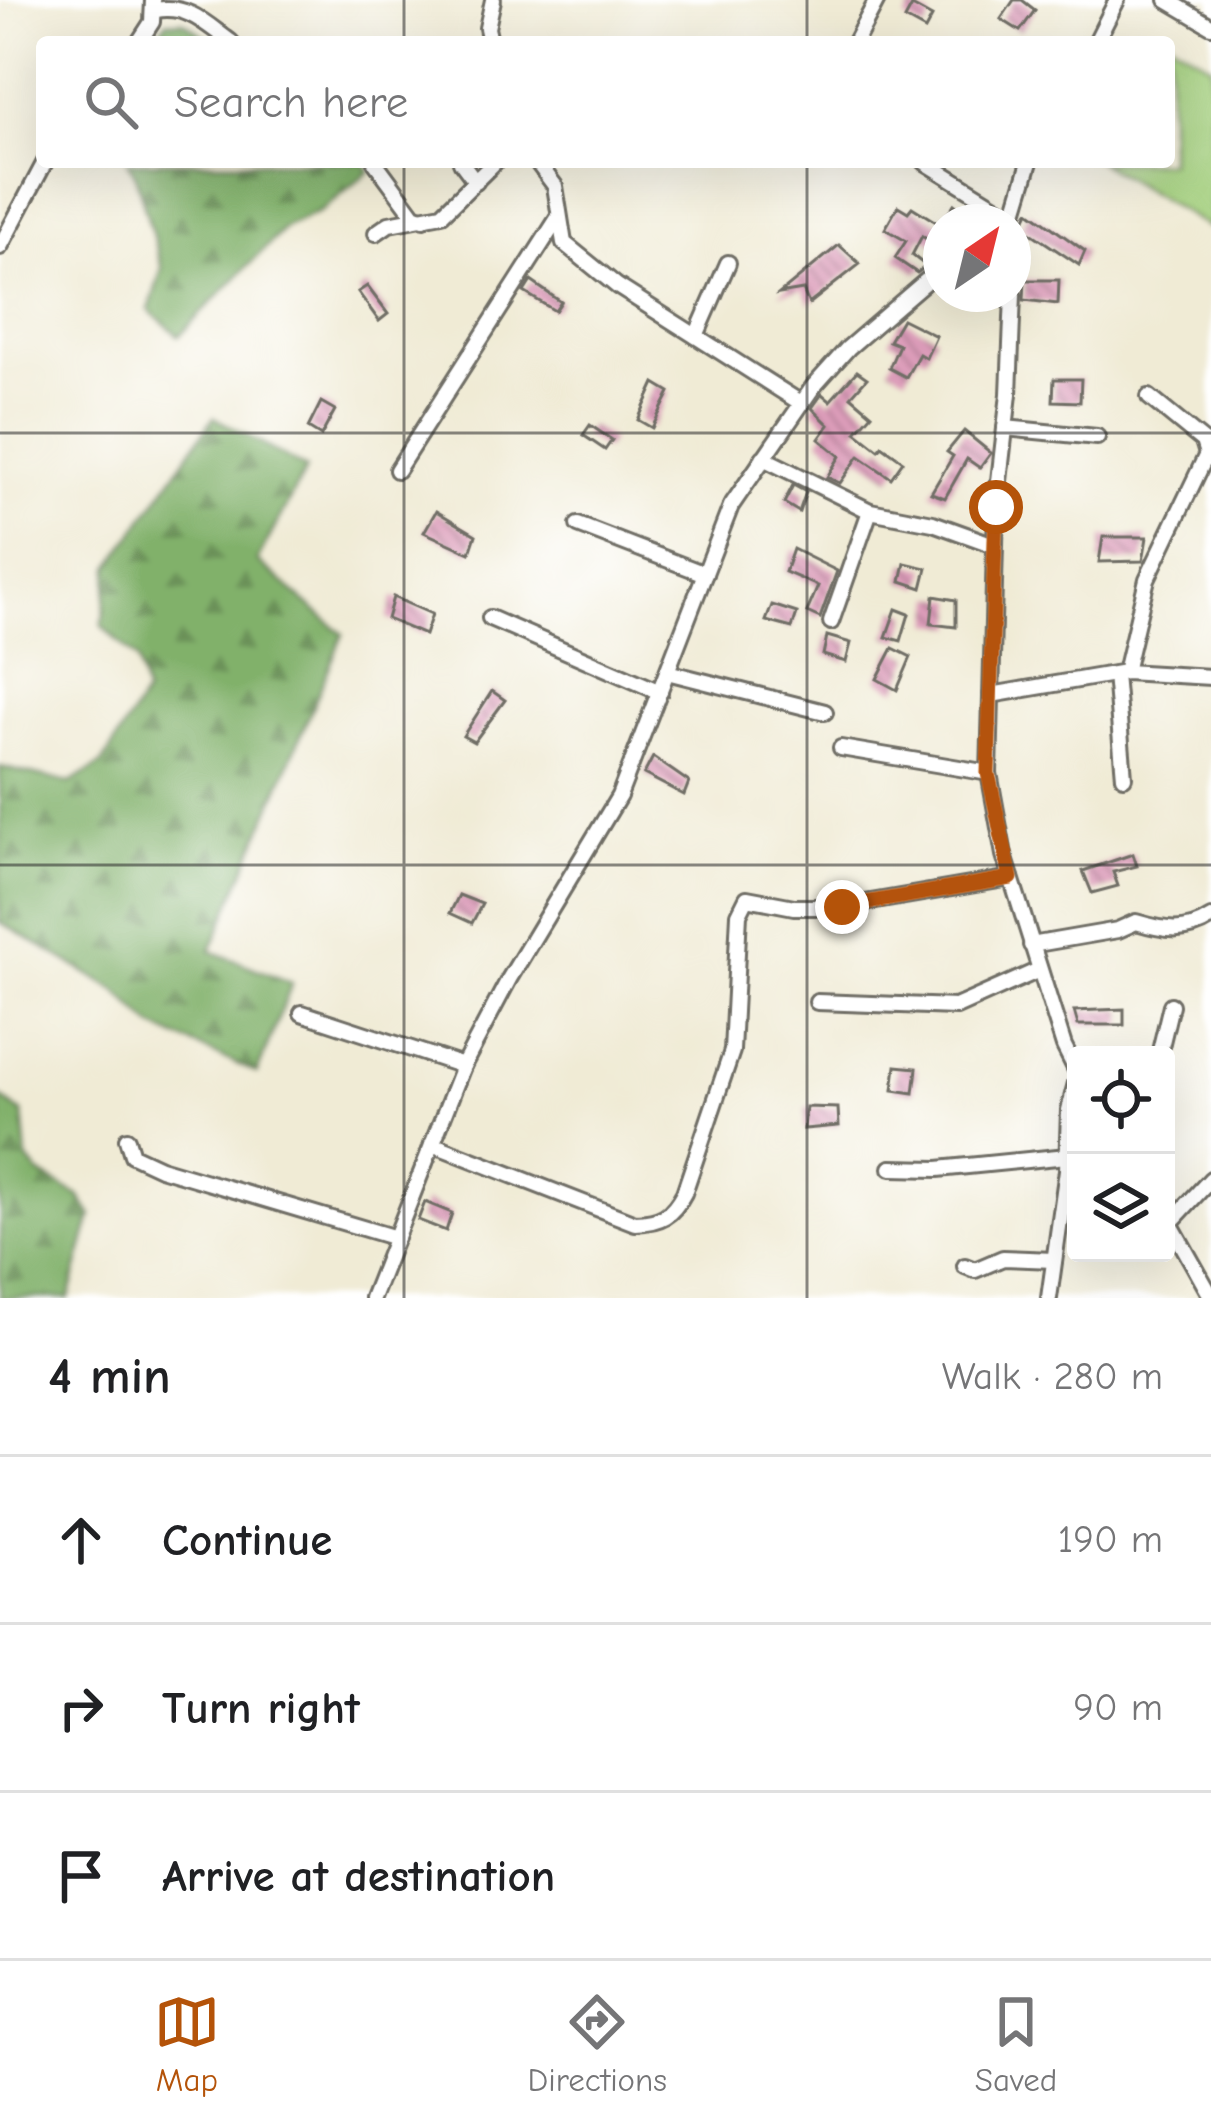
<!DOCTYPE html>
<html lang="en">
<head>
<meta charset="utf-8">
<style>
  :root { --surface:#fff; --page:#f6f6f6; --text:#202124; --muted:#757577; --line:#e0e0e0; --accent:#b45309 }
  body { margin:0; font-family:"Comic Neue",sans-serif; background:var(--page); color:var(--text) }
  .controls { position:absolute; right:36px; bottom:36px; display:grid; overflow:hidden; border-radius:12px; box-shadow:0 12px 48px #0002 }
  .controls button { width:108px; height:108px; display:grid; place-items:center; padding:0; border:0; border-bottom:3px solid var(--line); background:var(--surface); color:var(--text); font:60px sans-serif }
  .compass { position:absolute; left:923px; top:204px; width:108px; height:108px; border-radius:50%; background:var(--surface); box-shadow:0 12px 48px #0002; rotate:35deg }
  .stop { position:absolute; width:36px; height:36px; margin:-27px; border:9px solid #b45309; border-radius:50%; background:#fff }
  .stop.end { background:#b45309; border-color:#fff; box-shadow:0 3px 12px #0008 }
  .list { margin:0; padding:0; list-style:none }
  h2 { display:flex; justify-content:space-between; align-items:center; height:156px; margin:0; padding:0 48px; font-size:51px }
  h2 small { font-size:39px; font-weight:400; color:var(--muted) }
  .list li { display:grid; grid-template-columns:78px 1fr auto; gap:36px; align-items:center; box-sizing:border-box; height:168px; padding:0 48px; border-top:3px solid var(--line) }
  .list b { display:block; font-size:45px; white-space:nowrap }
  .list em { font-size:39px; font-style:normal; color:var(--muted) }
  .icon { flex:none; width:66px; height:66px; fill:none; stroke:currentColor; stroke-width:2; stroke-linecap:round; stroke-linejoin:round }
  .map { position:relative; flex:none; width:1211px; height:1298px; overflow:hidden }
  .search { position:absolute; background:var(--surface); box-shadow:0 12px 48px #0002; left:36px; right:36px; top:36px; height:132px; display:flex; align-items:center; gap:30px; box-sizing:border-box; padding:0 42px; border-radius:12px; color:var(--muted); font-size:45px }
  .sheet { height:660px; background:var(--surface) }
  nav { display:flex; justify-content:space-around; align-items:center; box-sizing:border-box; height:168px; border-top:3px solid var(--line); background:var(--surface); font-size:33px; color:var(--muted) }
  nav a { display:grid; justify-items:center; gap:6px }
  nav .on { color:var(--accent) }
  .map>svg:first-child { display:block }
  .green { fill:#a2ce7b; stroke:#667c53; stroke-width:3 }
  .forest { fill:url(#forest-firs); stroke:#566e4b; stroke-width:3 }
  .building { fill:url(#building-back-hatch) }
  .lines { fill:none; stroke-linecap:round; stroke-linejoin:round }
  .street-casing { stroke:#706e66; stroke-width:20 }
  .street { stroke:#fff; stroke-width:14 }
  .route { stroke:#b45309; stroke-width:15 }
  .grid { fill:none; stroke:#2b2b2b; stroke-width:3; stroke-opacity:0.55 }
</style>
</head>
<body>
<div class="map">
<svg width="1211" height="1298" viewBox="0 0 1211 1298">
  <defs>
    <pattern id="forest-firs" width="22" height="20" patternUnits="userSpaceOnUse" patternTransform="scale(3)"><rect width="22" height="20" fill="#81b16b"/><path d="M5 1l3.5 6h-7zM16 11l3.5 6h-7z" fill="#6a9058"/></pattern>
    <pattern id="building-back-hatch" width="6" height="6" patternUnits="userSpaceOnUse" patternTransform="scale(3)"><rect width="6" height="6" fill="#dc9cb9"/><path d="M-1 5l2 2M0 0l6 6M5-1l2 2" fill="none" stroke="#b37f97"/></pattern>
  </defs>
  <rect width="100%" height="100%" fill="#fff"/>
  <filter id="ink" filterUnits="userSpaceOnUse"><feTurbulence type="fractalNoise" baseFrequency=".00833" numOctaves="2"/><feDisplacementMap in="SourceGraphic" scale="24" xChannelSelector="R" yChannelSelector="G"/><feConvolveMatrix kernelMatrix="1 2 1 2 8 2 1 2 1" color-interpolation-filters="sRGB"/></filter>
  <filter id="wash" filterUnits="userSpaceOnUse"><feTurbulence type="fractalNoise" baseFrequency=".004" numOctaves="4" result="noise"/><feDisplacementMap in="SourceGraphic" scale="48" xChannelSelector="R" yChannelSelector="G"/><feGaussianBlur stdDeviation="2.7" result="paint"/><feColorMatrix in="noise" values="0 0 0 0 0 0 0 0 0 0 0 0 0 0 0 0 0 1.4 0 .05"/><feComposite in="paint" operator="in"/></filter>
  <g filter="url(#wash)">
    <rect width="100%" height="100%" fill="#f0ebd5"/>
    <path class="green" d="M1159,34L1211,65V229L1099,162H1169V42H1155Z"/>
    <g class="forest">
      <path d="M183,21L214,42H151L167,22Z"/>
      <path d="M127,162H363L370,171L321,211L286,227L179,336L149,310L162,268L135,174Z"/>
      <path d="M214,417L306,469L257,561L343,634L211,951L292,983L257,1073L154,1027L115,990L0,922V767L70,783L102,764L145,694L137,660L102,626L110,567Z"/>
      <path d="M0,1097L23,1113L27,1158L38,1173L79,1196L92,1216L69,1298H0Z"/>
    </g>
    <g id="blocks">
      <g class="building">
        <path d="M1014,0H1022L1035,10L1020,31L1001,19Z"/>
        <path d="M912,6L932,17L925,30L905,19Z"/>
        <path d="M954,204L977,222H943Z"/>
        <path d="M898,206L908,212L912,207L941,225V249L922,236L912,255L926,266L917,273L895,258L906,241L885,229Z"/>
        <path d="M1029,211L1085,251L1079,265L1022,227Z"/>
        <path d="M839,245L860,264L809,304L803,290L779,294Z"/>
        <path d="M1025,280H1059L1058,304L1024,300Z"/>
        <path d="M531,281L561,302L555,311L524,292Z"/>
        <path d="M367,286L388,314L379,321L358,292Z"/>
        <path d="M902,319L936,336L926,358L919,354L906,377L889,368L899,345L889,341Z"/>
        <path d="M857,371L867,378L851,396L872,414L856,432L879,450L882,446L903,461L891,478L859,456L840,483L827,477L840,456L819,439L829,425L812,408L822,394L830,401Z"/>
        <path d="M1054,379H1081L1080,402L1053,401Z"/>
        <path d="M655,383L670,392L652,428L638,420Z"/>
        <path d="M321,402L335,410L321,436L308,428Z"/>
        <path d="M590,425L612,440L605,450L583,435Z"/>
        <path d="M964,431L991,453L980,468L967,459L945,498L931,493L953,456L947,452Z"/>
        <path d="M793,485L806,492L799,512L784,503Z"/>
        <path d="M436,511L476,535L470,553L424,532Z"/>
        <path d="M1103,537H1147L1143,561L1099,562Z"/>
        <path d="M793,549L837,571L820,618L807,612L818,586L785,572Z"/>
        <path d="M905,563L927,568L922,588L901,581Z"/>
        <path d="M934,596L956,600V627L931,624Z"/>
        <path d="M393,597L432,614L425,635L387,619Z"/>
        <path d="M772,605L797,613L792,628L766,621Z"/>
        <path d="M896,609L909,614L901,641L886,637Z"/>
        <path d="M827,636L851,643L846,662L823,655Z"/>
        <path d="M893,648L911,657L897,690L877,679Z"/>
        <path d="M492,691L505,700L474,742L463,736Z"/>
        <path d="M653,757L689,782L684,795L644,774Z"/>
        <path d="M1133,854L1137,866L1113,872L1118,886L1092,893L1083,871Z"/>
        <path d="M459,895L482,904L472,923L450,913Z"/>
        <path d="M1124,1009V1025H1078L1074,1011Z"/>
        <path d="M896,1066L917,1068L914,1093L893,1090Z"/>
        <path d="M806,1107L838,1108L839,1126L804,1129Z"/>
        <path d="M425,1202L452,1213L446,1231L418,1220Z"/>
      </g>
    </g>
  </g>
  <g filter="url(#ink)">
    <use href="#blocks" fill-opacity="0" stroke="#706e66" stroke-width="3"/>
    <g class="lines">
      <defs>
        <g id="street">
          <path d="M1167,0L1211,26"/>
          <path d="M156,10C188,4 206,24 231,42"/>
          <path d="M139,42L152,22L153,0"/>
          <path d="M490,42L487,28L493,0"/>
          <path d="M855,42L877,0"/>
          <path d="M1096,42L1117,0"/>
          <path d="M375,162L414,215L424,219"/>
          <path d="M461,162L476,182"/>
          <path d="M537,162L555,186L564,243L617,286L801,403"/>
          <path d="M925,162L1012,216"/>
          <path d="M1012,222L1030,162"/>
          <path d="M376,233L389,224L442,214L495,162"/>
          <path d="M0,247L45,162"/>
          <path d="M1013,294L1009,394L996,507L989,773L1004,855L1064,1046L1076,1070"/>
          <path d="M696,336L728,263"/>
          <path d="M1005,428L1097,437"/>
          <path d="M763,458L870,511L933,523L994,545"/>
          <path d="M397,470L558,218"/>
          <path d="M578,525L705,574"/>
          <path d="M490,618L660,692"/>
          <path d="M831,622L870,511"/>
          <path d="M667,672L825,712"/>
          <path d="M1125,672L1147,579L1207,454L1203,441L1149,397"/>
          <path d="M1115,674L1124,777"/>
          <path d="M991,695L1125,672L1211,677"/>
          <path d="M841,748L989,773"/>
          <path d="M1031,945L1118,930L1136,922C1163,930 1185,935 1211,918"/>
          <path d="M817,1002L956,1007L1039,970"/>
          <path d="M302,1013L463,1066"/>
          <path d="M1159,1055L1171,1005"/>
          <path d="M127,1139L132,1155L160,1168L396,1238"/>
          <path d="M432,1144L635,1223C661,1222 672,1216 684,1193L732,1051L739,914L747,898L794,907H841L1011,878"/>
          <path d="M891,1168L938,1169L1067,1156"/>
          <path d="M1166,1216L1211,1296"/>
          <path d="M1170,1223L1211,1179"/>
          <path d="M965,1266L975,1270L1003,1258L1054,1260"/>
          <path d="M372,1298L463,1066L509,979L619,796L731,506L813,387L848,348L941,268"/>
          <path d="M1049,1298L1067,1170L1069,1110L1076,1083"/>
        </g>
      </defs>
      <use href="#street" class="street-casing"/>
      <use href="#street" class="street"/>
    </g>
  </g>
  <g class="lines" filter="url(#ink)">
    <path class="route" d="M842,907L1011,878L988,773L996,507"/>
  </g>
  <path class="grid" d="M404,0V42M807,0V42M404,162V1298M807,162V1298M0,433H1211M0,865H1211"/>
</svg>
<div class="controls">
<button><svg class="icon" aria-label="locate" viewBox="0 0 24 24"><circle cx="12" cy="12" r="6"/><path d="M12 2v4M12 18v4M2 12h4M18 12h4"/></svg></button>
<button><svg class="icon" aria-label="layers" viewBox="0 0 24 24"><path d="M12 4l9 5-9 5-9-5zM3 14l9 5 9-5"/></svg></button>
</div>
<svg class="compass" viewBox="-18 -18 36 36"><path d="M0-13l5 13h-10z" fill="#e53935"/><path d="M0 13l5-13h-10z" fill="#757577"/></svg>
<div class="stop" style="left:996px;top:507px"></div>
<div class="stop end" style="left:842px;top:907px"></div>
<div class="search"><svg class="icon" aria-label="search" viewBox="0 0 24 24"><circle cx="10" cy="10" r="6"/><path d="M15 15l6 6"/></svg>Search here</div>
</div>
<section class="sheet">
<h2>4 min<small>Walk · 280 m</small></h2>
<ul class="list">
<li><svg class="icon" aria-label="ahead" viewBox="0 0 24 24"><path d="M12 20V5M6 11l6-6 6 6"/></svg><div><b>Continue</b></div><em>190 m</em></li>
<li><svg class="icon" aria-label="right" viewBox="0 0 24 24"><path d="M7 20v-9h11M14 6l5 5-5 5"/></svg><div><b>Turn right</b></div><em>90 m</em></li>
<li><svg class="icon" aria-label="arrive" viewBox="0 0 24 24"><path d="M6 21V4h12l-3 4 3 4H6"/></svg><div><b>Arrive at destination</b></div></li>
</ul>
</section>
<nav>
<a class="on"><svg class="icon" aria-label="map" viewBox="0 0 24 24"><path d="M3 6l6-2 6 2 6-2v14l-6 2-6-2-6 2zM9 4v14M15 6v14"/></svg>Map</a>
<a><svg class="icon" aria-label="directions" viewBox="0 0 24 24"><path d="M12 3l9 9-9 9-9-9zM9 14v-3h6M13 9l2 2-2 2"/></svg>Directions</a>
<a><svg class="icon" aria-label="saved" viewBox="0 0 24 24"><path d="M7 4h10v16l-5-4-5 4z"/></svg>Saved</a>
</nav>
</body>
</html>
